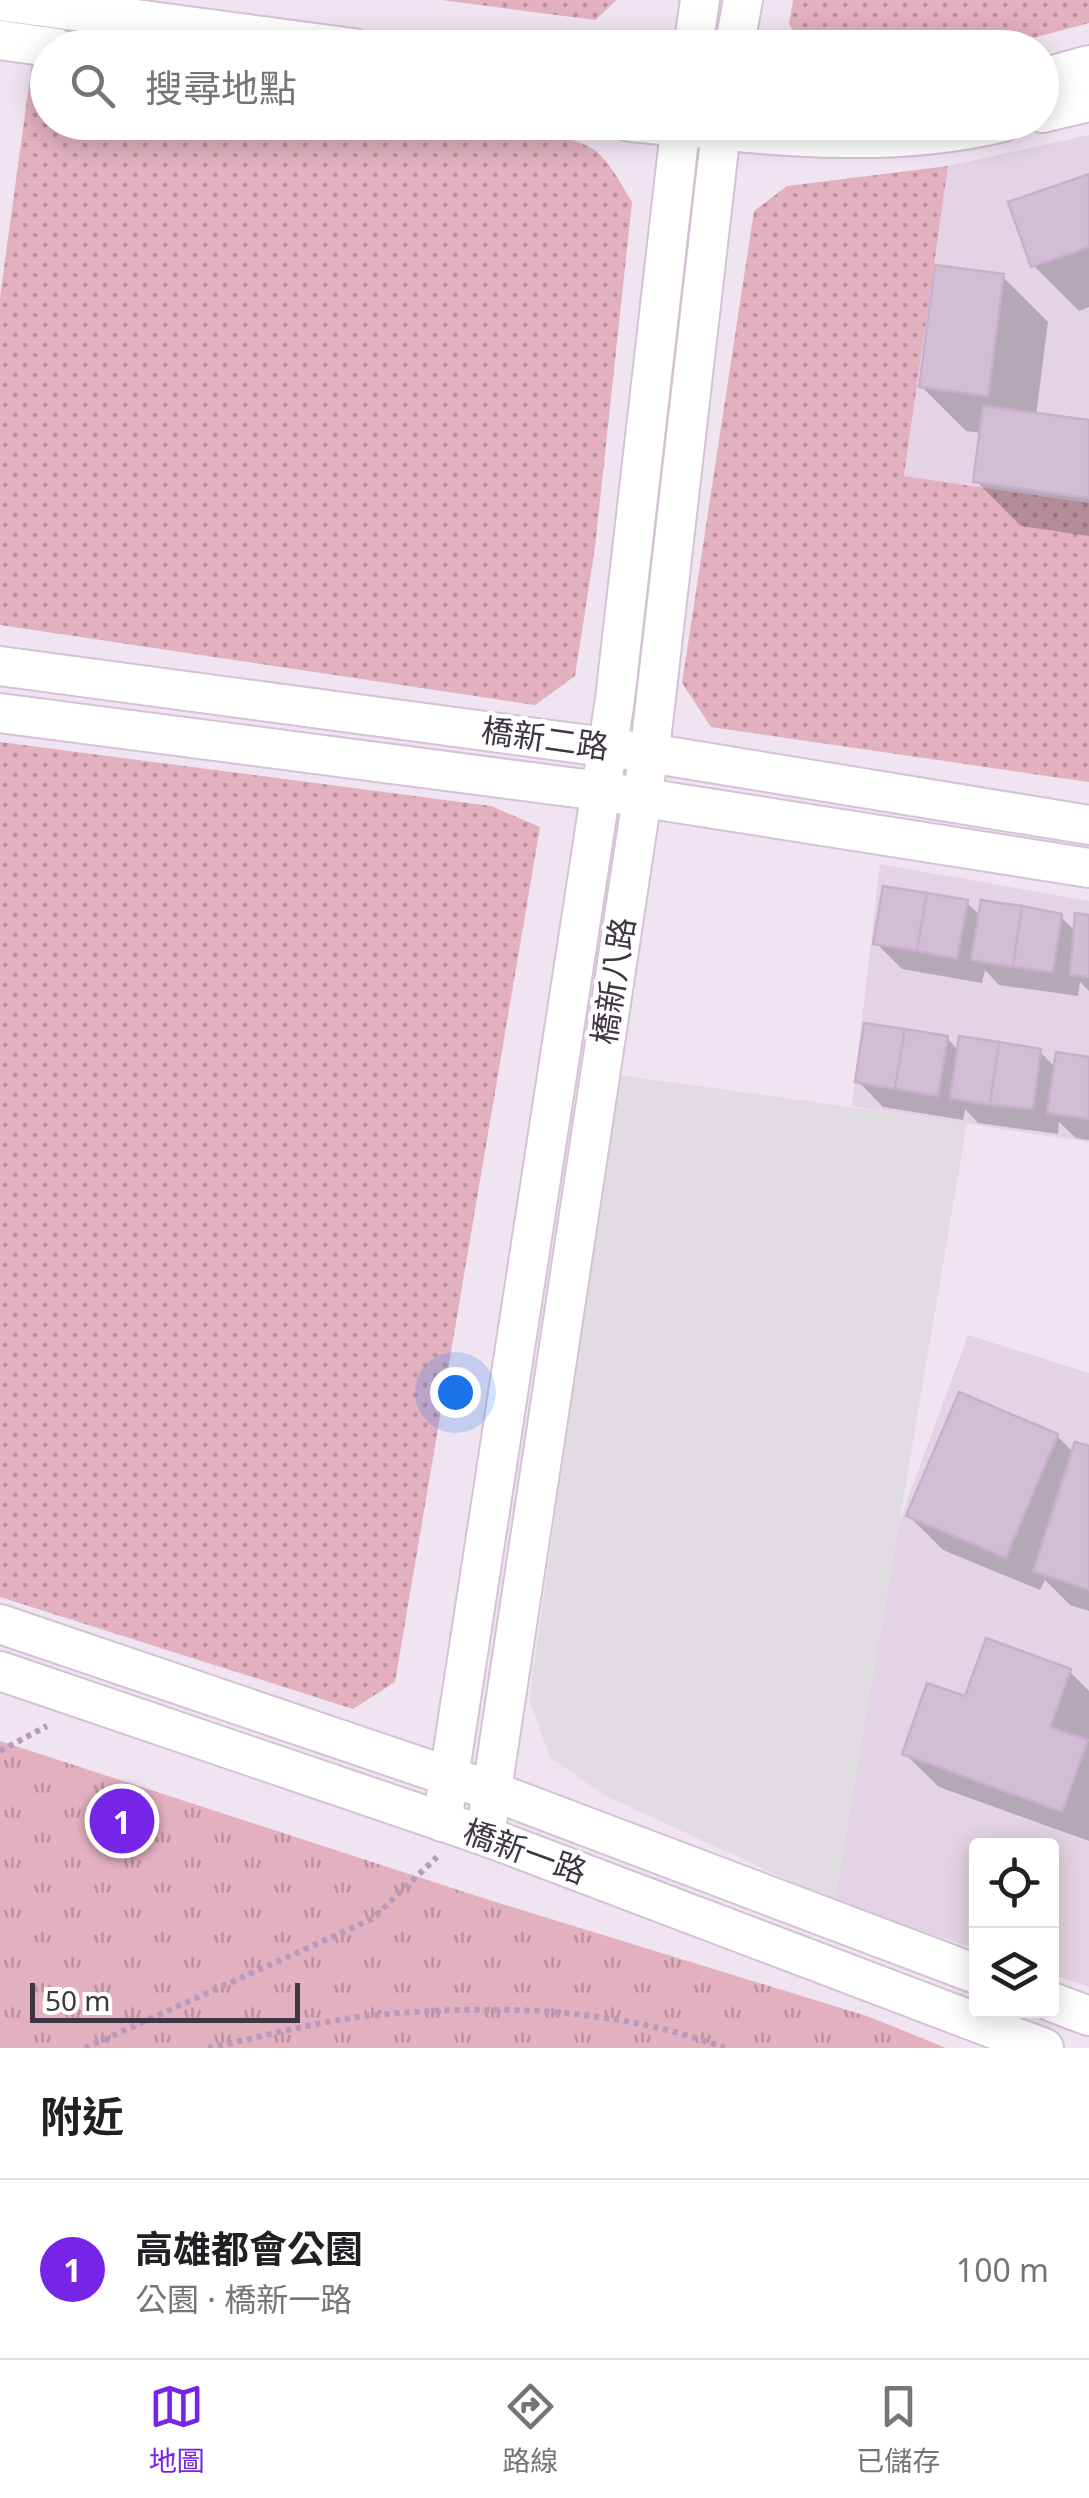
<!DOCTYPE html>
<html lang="zh-TW">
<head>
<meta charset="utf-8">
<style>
  :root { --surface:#fff; --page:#f2f2f2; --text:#202124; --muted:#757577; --line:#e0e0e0; --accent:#7625e7 }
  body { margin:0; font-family:"Noto Sans","Noto Sans TC",sans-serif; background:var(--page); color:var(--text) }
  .controls { position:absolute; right:30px; bottom:30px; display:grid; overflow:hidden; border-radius:10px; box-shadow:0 5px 25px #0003 }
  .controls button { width:90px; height:90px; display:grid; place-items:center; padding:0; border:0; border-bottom:2px solid var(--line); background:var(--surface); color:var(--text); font:50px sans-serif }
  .scale { position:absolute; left:30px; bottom:25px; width:270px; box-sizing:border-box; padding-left:10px; border:5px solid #403542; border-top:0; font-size:28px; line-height:35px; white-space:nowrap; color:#403542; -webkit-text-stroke:8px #fff; paint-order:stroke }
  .you { position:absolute; left:455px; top:1392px; width:35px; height:35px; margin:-25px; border:8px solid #fff; border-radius:50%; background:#1a73e8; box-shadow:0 0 0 15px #1a73e833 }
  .badge { display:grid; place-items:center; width:65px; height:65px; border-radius:50%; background:var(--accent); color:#fff; font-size:32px; font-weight:700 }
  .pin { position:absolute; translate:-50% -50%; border:5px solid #fff; box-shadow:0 2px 10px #0006 }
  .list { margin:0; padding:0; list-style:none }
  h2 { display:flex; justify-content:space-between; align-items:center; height:130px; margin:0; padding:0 40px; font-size:42px }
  h2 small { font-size:32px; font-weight:400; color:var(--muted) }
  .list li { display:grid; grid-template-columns:65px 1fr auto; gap:30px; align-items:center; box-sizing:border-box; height:180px; padding:0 40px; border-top:2px solid var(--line) }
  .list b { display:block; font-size:38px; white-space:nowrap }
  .list p { margin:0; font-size:32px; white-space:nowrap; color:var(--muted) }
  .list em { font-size:32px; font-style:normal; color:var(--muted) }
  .icon { flex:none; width:55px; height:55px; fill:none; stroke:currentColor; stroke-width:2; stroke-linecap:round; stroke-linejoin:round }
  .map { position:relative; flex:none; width:1089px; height:2048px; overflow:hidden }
  .search { position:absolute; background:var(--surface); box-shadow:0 5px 25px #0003; left:30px; right:30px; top:30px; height:110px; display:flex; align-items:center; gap:25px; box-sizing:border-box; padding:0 35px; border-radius:55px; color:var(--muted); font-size:38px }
  .sheet { height:310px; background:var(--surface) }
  nav { display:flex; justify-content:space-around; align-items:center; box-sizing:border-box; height:140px; border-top:2px solid var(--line); background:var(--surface); font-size:28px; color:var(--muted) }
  nav a { display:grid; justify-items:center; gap:5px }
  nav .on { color:var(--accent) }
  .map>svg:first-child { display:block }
  .residential { fill:#e3d3e4 }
  .grass { fill:url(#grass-dots) }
  .park { fill:url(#park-tufts) }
  .parking { fill:#e1dce2 }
  .shadow { fill:#0003 }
  .building { fill:#d1bed4; stroke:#c8afcb; stroke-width:2.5 }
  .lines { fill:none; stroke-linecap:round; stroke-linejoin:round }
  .minor-casing { stroke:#d5c2d6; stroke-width:42 }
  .path { stroke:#b99abc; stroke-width:6; stroke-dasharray:5 5; stroke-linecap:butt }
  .minor { stroke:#fff; stroke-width:38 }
  .labels { text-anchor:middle; stroke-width:9; stroke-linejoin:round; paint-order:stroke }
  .street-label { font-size:32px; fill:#403542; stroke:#fff }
</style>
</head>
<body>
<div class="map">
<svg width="1089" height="2048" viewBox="0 0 1089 2048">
  <defs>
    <pattern id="grass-dots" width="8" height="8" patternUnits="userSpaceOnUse" patternTransform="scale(2.5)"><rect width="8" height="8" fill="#e2b0be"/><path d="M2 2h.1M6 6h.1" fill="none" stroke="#b9909c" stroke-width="1.8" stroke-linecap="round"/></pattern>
    <pattern id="park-tufts" width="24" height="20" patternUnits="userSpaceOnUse" patternTransform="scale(2.5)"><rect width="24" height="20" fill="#e2b0be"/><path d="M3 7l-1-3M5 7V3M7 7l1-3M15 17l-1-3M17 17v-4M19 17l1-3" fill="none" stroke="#b9909c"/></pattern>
  </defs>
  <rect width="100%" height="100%" fill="#f0e4f1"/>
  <g class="residential">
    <path d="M1089,135V503L904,476L948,166Z"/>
    <path d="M880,864L1089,901V1142L852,1106Z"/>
    <path d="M968,1335L1089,1373V1987L1052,1974V1846H976V1949L835,1902L895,1534Z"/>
  </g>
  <g class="grass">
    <path d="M442,0H617L595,20Z"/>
    <path d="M793,0H1089V23L999,47H803L789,24Z"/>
    <path d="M32,63L47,65L48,122C138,122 546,106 597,152C611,164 622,186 632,202L595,547L575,676L535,705L0,625V297Z"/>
    <path d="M948,166L904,476L1089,503V782L711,727L682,683L754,211L787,186Z"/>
    <path d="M0,742L491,806L540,827L395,1682L353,1709L0,1597Z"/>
  </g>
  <path class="park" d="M0,1741L489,1900L870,2017L946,2048H0Z"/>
  <path class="parking" d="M618,1075L967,1123L835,1902L604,1795L550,1757L529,1700Z"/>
  <g class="shadow">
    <path d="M1089,177V307L1079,311L1034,266Z"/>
    <path d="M1003,277L1048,322L1036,416L1089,423V536L1021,526L976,481L982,433L966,431L921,386Z"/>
    <path d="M967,903L981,916H1060L1076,932L1089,917V991L1080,982L1078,996L999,985L985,970L982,983L902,969L876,943Z"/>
    <path d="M947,1038L959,1051H1039L1056,1068L1089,1059V1140L1076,1138L1059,1122L1058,1134L978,1123L965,1109L963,1120L883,1107L858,1081Z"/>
    <path d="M1057,1436L1074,1453L1089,1449V1611L1070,1605L1045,1580L1040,1590L943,1550L909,1516Z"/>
    <path d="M1069,1671L1089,1691V1841L939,1787L904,1753L966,1699Z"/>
  </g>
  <g class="building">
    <path d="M1089,174V247L1031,267L1008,202Z"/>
    <path d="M935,265L1004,274L988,396L919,387Z"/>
    <path d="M983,406L1089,420V498L973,482Z"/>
    <path d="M883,886L927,893L917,951L873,944Z"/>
    <path d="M927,893L968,900L957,959L917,951Z"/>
    <path d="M981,900L1022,906L1013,967L971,960Z"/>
    <path d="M1022,906L1062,914L1053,972L1013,967Z"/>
    <path d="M1075,913L1089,915V977L1070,975Z"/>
    <path d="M864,1023L905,1029L895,1089L855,1082Z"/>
    <path d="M905,1029L948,1036L938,1096L895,1089Z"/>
    <path d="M959,1036L999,1042L990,1105L950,1098Z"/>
    <path d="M999,1042L1041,1049L1033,1109L990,1105Z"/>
    <path d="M1056,1052L1089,1057V1119L1047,1113Z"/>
    <path d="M959,1392L1058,1434L1006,1558L906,1516Z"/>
    <path d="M1075,1442L1089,1446V1590L1033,1571Z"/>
    <path d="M986,1638L1071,1669L1050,1727L1088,1740L1062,1812L902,1754L927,1683L965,1696Z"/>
  </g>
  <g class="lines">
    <defs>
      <g id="minor">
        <path d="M0,1L353,48"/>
        <path d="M0,40L57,48"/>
        <path d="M693,48L700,0"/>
        <path d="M734,48L743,0"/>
        <path d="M1042,78L1089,65"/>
        <path d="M1042,113L1089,102"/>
        <path d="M630,122C753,133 882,152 1003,122"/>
        <path d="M0,666L649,753L1089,825"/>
        <path d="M0,713L600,791L1089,868"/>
        <path d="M0,1624L492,1791L976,1974"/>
        <path d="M0,1671L485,1836L1044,2048"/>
        <path d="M442,1822L615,699L681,122"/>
        <path d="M485,1836L652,732L722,122"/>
        <path d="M1052,2002L1089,2016"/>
      </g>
    </defs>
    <use href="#minor" class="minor-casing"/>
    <g class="path">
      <path d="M0,1751L47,1726"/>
      <path d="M85,2048L372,1919L437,1857"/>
      <path d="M208,2048C261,2037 314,2022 367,2016C484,2004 614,2006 725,2048"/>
    </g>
    <use href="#minor" class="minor"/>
  </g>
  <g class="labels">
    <g class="street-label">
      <text transform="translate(545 739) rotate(8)" y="11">橋新二路</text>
      <text transform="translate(614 981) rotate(-81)" y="11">橋新八路</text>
      <text transform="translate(525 1852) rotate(20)" y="11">橋新一路</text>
    </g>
  </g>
</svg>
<div class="controls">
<button><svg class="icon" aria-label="locate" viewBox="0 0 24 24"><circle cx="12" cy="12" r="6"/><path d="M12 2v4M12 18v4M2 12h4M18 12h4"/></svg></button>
<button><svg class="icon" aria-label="layers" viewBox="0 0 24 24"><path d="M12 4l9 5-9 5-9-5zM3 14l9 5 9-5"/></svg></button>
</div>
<div class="scale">50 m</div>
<div class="you"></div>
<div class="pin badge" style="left:122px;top:1821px">1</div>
<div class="search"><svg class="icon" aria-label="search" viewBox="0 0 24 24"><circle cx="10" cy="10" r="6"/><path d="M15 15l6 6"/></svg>搜尋地點</div>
</div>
<section class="sheet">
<h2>附近<small></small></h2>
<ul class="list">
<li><span class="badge">1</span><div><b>高雄都會公園</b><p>公園 · 橋新一路</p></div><em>100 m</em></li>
</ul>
</section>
<nav>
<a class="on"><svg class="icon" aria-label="map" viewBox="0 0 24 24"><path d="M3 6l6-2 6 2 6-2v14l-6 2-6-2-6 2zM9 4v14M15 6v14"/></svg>地圖</a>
<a><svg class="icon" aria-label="directions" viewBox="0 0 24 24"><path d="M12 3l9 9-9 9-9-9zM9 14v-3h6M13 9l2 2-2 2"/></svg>路線</a>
<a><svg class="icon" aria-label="saved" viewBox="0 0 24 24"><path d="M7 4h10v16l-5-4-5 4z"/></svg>已儲存</a>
</nav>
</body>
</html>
